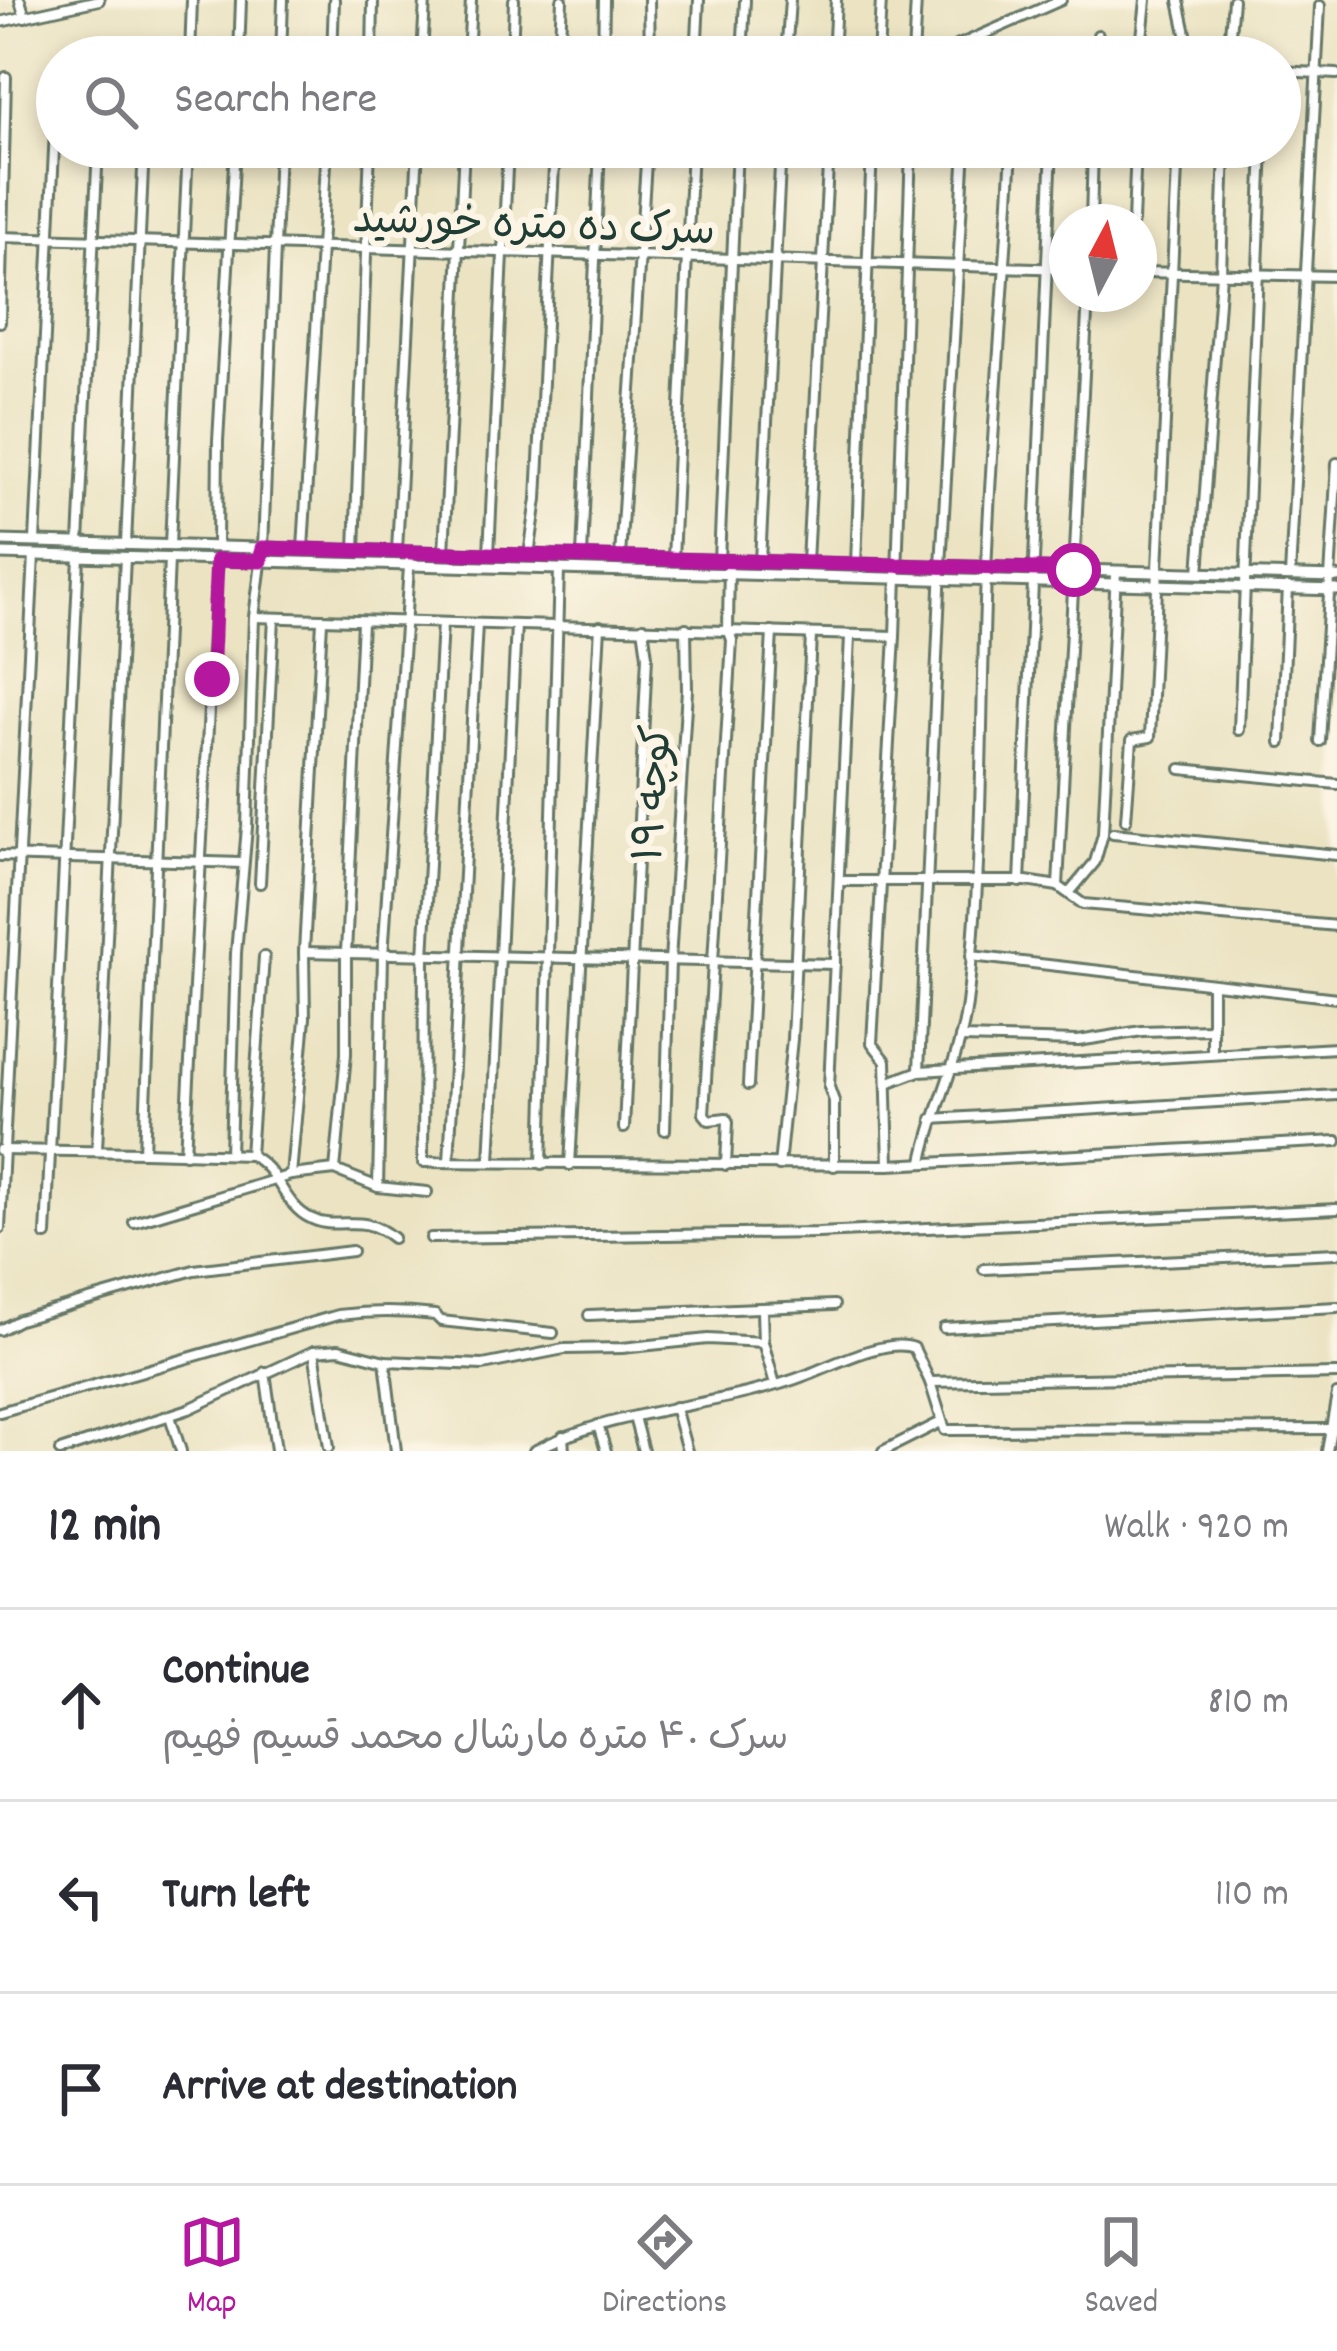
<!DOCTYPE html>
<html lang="en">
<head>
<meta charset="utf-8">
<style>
  :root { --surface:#fff; --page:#f2f2f3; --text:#2b2b33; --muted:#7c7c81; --line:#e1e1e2; --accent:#b5179e }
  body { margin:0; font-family:Dekko,"Playpen Sans Arabic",sans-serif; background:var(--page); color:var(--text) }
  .compass { position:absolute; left:1049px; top:204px; width:108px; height:108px; border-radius:50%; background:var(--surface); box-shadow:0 6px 18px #0003; rotate:7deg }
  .stop { position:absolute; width:36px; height:36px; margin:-27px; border:9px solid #b5179e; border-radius:50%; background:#fff }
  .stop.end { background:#b5179e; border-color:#fff; box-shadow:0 3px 12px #0008 }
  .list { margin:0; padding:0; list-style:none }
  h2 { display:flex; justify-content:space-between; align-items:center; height:156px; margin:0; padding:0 48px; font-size:51px }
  h2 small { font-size:39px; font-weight:400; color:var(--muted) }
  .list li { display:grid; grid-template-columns:78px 1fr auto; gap:36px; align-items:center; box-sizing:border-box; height:192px; padding:0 48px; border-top:3px solid var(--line) }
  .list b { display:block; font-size:45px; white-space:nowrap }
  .list p { margin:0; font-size:39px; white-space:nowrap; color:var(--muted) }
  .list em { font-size:39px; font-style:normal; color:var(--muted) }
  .icon { flex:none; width:66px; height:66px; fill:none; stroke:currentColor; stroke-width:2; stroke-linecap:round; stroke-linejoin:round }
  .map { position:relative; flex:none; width:1337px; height:1451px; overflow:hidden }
  .search { position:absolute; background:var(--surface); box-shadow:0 6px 18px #0003; left:36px; right:36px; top:36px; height:132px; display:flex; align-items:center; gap:30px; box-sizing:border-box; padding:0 42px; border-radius:66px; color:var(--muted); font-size:45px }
  .sheet { height:732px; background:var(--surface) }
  nav { display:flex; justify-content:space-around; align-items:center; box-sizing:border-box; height:168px; border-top:3px solid var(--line); background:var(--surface); font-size:33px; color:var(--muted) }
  nav a { display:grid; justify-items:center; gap:6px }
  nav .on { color:var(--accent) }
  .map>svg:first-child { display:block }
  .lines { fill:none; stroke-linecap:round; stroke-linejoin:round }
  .minor-casing { stroke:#676; stroke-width:14 }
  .tertiary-casing { stroke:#676; stroke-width:15 }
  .minor { stroke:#fff; stroke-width:8 }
  .tertiary { stroke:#fff; stroke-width:9 }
  .route { stroke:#b5179e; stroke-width:15 }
  .labels { text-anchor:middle; stroke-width:12; stroke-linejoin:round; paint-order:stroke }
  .street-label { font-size:42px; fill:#1f3d34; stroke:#fcf5e5 }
</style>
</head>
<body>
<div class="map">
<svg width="1337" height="1451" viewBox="0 0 1337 1451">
  <rect width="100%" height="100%" fill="#fcf5e5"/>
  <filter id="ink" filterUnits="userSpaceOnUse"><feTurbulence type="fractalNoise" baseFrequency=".00833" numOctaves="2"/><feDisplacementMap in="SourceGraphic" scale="24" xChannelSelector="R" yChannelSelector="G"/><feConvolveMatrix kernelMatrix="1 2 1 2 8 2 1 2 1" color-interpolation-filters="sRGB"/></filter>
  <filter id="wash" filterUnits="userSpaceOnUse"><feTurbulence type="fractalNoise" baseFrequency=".004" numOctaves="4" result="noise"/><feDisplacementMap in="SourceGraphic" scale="48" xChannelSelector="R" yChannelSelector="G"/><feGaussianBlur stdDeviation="2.7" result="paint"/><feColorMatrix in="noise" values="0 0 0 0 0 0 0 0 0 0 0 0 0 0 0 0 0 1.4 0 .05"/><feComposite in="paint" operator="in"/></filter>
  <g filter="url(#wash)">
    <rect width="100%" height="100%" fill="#ebe3c2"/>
  </g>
  <g filter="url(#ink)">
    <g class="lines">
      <defs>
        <g id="minor">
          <path d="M20,0L25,17"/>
          <path d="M649,0L650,57"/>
          <path d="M1179,1L1191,57"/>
          <path d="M0,22L99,0"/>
          <path d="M103,57V50"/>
          <path d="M150,57V53"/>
          <path d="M190,57L192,0"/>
          <path d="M239,57L241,0"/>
          <path d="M281,57L283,0"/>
          <path d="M332,57L334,0"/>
          <path d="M372,57L373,0"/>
          <path d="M422,57L425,0"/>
          <path d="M468,57L471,0"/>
          <path d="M512,57L514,0"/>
          <path d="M559,57L562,0"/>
          <path d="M603,57L604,0"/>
          <path d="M696,57L699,0"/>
          <path d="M742,57L745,0"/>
          <path d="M786,57L790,0"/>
          <path d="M833,57L836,0"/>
          <path d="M878,57L881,0"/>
          <path d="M913,57L916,0"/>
          <path d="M932,57L1061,0"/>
          <path d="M1097,57L1098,35"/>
          <path d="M1140,57L1146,0"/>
          <path d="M1228,57L1233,0"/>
          <path d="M1280,71L1337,74"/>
          <path d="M1091,222L1093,147"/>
          <path d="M1133,222L1136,147"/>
          <path d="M0,237L1067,269"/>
          <path d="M1139,272L1337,276"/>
          <path d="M0,322L6,77"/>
          <path d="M35,541L57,88"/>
          <path d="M79,543L98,147"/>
          <path d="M126,544L144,147"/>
          <path d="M170,545L188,147"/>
          <path d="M217,546L218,441L235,147"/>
          <path d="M303,549L327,147"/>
          <path d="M355,550L370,147"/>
          <path d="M397,551L418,147"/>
          <path d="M444,553L464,147"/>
          <path d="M489,554L508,147"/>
          <path d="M529,555L537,499L555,147"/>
          <path d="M582,556L600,147"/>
          <path d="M620,557L647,147"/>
          <path d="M673,559L692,147"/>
          <path d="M719,560L737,147"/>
          <path d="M760,561L781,147"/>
          <path d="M807,562L829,147"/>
          <path d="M856,564L872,147"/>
          <path d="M1199,573L1221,274L1225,147"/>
          <path d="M1290,576L1320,6"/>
          <path d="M254,617L895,636"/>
          <path d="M442,623L424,957L423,1162L889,1165L1337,1141"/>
          <path d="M1239,730L1263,147"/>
          <path d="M1320,741L1337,463"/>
          <path d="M1281,742L1288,587"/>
          <path d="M1181,769L1337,784"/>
          <path d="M1126,820L1132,740L1150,737L1178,147"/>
          <path d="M1113,833L1337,855"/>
          <path d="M0,856L243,863"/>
          <path d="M840,881H1026L1058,886L1083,904L1337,926"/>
          <path d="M1020,882L1052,147"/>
          <path d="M260,883L274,618"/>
          <path d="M1058,886L1088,294"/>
          <path d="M1070,892L1095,862L1103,834L1116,571"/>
          <path d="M304,952L835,964"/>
          <path d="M971,956L1337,998"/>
          <path d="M1212,984V1054"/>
          <path d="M960,1038L1078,1041L1142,1031L1211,1029"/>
          <path d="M919,1071L941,566L965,147"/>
          <path d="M887,1083L919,1071L1337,1048"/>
          <path d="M748,1085L772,632"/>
          <path d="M932,1119L1337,1095"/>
          <path d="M624,1128L647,656L643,627"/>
          <path d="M665,1130L670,961L687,690L686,628"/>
          <path d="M97,1149L125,557"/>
          <path d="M0,1150L144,1152L169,559"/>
          <path d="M144,1152L250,1155C279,1169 283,1205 310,1218C339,1233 359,1210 393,1238"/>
          <path d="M185,1154L217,560"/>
          <path d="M230,1154L236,953L247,827L254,617L263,548L279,147"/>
          <path d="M250,1155L264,957"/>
          <path d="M923,1161C934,1107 960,1059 967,1004C984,862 980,717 986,575C991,432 1005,290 1012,147"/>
          <path d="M449,1162L477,624"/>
          <path d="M490,1162L516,625"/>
          <path d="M542,1164L559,570"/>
          <path d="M570,1165L600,626"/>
          <path d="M726,1165L728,1122L726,1118L709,1120L704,1114L732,640L728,629L729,560"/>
          <path d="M889,1165L886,1061L872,1043L895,636L911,147"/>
          <path d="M779,1166L792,1039L811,635"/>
          <path d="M834,1166V1101L829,1087L850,637"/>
          <path d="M335,1170L346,1054V953L362,622"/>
          <path d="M291,1175L305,1018L304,952L322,621"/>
          <path d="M378,1187L383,956L410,552"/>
          <path d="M134,1222L291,1175L335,1170L378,1187L427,1192"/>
          <path d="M0,1228L34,555"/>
          <path d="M46,1235L79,556"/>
          <path d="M431,1238L818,1233L1337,1209"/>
          <path d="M984,1269L1337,1253"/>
          <path d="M762,1310L763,1342"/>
          <path d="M589,1315L834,1305"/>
          <path d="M944,1328L1337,1307"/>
          <path d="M0,1330L19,1320L194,1270L352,1251"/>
          <path d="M314,1351L329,1447"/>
          <path d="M385,1361L396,1451"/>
          <path d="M265,1372L276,1450"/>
          <path d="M930,1382L1337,1374"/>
          <path d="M675,1407L687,1451"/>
          <path d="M0,1412L338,1315C371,1311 402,1311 435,1315L441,1321L553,1333"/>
          <path d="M170,1416L181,1451"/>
          <path d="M634,1417L643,1451"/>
          <path d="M598,1425L606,1451"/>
          <path d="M563,1436L564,1451"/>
          <path d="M60,1451L189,1409L314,1351L339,1349L385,1361L483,1365L564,1349L622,1348L708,1339L763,1342L775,1384"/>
          <path d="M534,1451C619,1406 720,1409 809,1374C835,1364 888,1337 914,1348L930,1382L945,1430L1337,1429"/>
          <path d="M883,1451L941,1422"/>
          <path d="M1327,1451L1337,1395"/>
        </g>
        <g id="tertiary">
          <path d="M0,541L1337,577"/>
          <path d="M0,554L1337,590"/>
        </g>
      </defs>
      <use href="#minor" class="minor-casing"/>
      <use href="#tertiary" class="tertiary-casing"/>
      <use href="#minor" class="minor"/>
      <use href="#tertiary" class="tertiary"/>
    </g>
  </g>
  <g class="lines" filter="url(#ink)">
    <path class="route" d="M212,679L217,560L261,561L262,548L1074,570"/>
  </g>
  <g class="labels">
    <g class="street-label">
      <text transform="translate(534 222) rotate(2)" y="15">سرک ده متره خورشید</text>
      <text transform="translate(650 793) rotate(-86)" y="15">کوچه ۱۹</text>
    </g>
  </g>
</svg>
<svg class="compass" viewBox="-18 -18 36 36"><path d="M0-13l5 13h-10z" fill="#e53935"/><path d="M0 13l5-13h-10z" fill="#7c7c81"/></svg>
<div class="stop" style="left:1074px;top:570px"></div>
<div class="stop end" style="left:212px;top:679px"></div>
<div class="search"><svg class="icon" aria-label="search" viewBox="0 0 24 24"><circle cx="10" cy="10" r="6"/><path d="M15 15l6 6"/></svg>Search here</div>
</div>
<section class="sheet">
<h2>12 min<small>Walk · 920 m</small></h2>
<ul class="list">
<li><svg class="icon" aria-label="ahead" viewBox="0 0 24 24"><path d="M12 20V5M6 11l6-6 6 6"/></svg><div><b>Continue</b><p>سرک ۴۰ متره مارشال محمد قسیم فهیم</p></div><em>810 m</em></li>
<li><svg class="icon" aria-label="left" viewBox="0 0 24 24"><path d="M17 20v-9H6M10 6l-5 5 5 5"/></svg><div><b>Turn left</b></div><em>110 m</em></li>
<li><svg class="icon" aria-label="arrive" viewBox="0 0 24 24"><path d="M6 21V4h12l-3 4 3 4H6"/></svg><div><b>Arrive at destination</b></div></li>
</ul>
</section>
<nav>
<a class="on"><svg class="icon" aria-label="map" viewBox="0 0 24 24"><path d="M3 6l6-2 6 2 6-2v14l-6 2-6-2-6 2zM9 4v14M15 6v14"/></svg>Map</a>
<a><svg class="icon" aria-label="directions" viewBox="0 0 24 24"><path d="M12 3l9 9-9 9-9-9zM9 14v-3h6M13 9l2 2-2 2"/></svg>Directions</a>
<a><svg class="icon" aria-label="saved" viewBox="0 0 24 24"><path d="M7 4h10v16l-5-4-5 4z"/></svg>Saved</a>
</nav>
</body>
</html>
